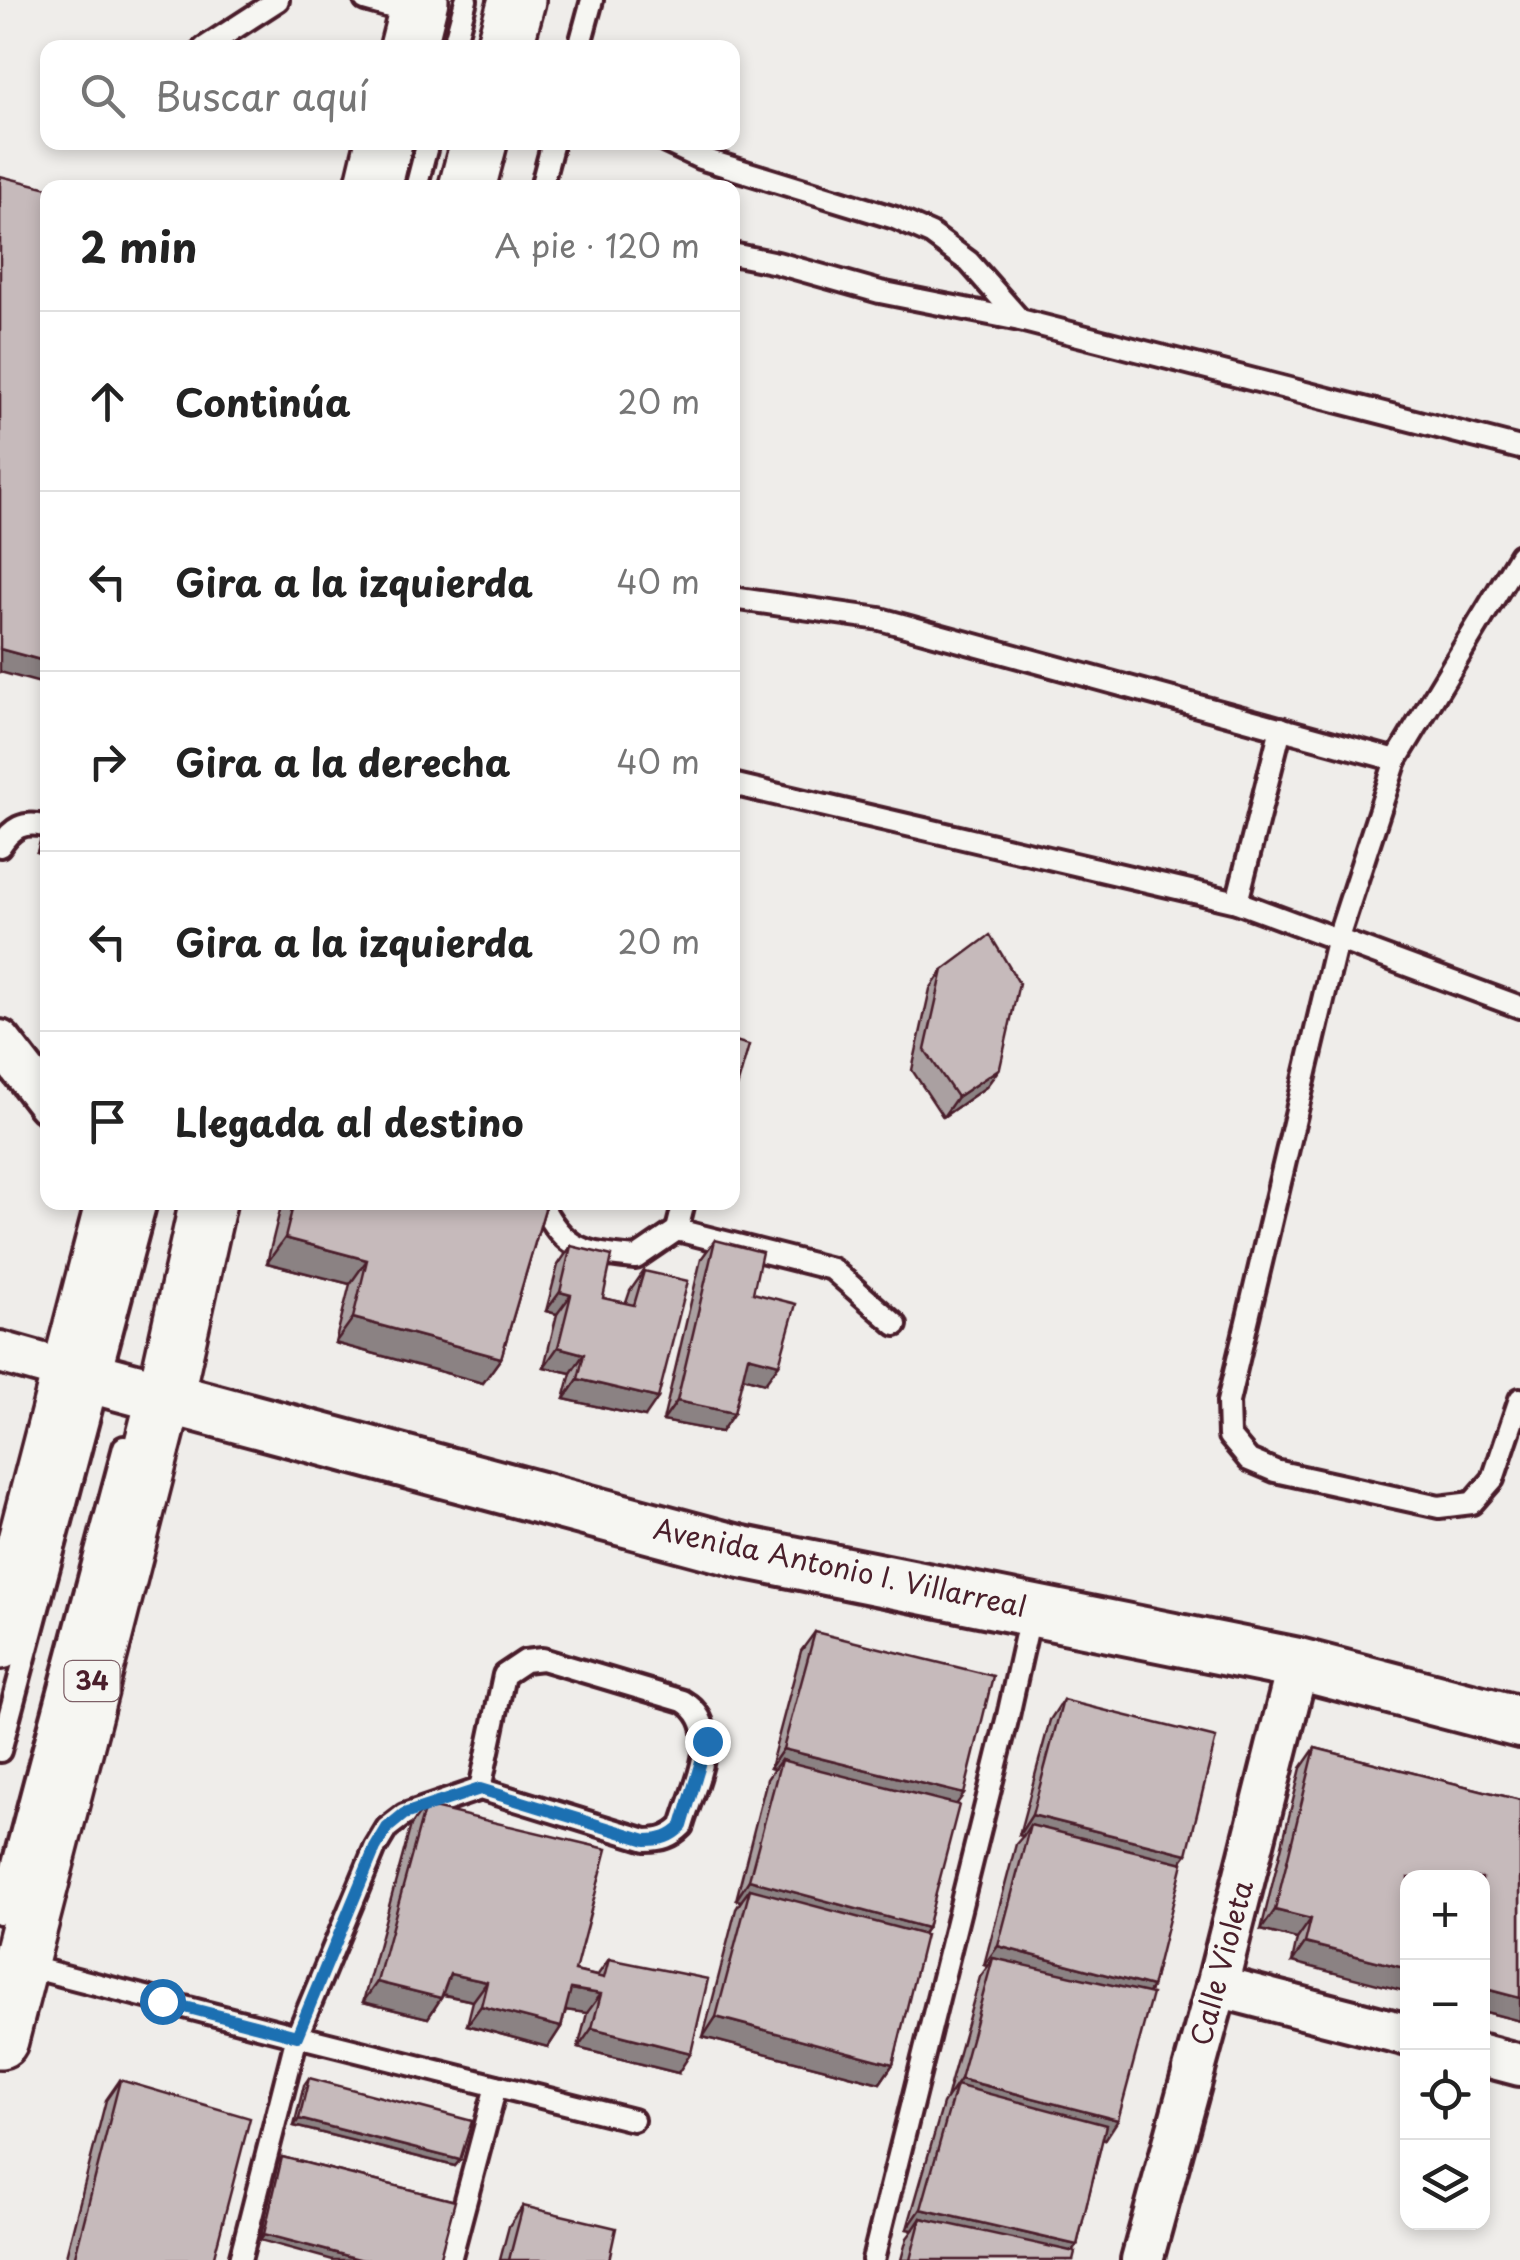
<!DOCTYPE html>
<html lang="es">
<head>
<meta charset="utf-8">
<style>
  :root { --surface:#fff; --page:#f2f2f2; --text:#222; --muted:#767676; --line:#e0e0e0 }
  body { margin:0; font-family:"Playpen Sans",sans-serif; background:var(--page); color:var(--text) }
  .controls { position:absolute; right:30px; bottom:30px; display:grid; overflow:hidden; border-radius:20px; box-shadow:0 5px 15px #0003 }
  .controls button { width:90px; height:90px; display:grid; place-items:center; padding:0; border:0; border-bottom:2px solid var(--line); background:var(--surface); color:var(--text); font:50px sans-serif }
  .stop { position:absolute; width:30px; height:30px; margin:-22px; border:8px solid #1f6fb2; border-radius:50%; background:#fff }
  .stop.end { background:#1f6fb2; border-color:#fff; box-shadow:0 2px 10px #0008 }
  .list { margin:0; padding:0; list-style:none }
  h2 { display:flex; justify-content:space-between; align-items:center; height:130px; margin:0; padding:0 40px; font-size:42px }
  h2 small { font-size:32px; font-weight:400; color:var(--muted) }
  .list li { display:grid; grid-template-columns:65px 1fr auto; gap:30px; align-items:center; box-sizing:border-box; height:180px; padding:0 40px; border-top:2px solid var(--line) }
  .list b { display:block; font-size:38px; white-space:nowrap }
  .list em { font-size:32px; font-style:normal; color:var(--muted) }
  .icon { flex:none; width:55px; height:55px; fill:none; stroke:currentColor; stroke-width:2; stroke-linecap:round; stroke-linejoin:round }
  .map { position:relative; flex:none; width:1520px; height:2260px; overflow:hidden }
  .search { position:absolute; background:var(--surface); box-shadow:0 5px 15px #0003; left:40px; top:40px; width:700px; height:110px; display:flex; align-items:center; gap:25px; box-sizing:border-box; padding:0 35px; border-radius:20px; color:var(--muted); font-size:38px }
  .panel { position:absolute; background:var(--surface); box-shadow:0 5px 15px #0003; left:40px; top:180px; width:700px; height:1030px; border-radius:20px }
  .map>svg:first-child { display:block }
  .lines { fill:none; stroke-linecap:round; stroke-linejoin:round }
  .service-casing { stroke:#4a1f2b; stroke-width:28 }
  .minor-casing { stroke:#4a1f2b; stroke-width:48 }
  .tertiary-casing { stroke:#4a1f2b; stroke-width:58 }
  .primary-casing { stroke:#4a1f2b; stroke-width:62 }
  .service { stroke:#f6f6f2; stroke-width:20 }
  .minor { stroke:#f6f6f2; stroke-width:40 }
  .tertiary { stroke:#f6f6f2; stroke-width:50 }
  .primary { stroke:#f6f6f2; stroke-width:55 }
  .wall { fill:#aaa0a1; stroke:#4a1f2b; stroke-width:2.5 }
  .shaded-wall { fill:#8b8283; stroke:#4a1f2b; stroke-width:2.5 }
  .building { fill:#c6babb; stroke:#4a1f2b; stroke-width:2.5 }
  .route { stroke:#1f6fb2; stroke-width:12 }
  .labels { text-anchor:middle; stroke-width:10; stroke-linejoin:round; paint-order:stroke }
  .shield { fill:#f6f6f2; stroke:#7e6067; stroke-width:2.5 }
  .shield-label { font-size:25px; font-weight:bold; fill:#4a1f2b }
  .street-label { font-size:28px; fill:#4a1f2b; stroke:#f6f6f2 }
</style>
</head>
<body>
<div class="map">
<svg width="1520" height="2260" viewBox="0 0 1520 2260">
  <rect width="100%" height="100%" fill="#efedea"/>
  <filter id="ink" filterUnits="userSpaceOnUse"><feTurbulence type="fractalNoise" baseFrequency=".01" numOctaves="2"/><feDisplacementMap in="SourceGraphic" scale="20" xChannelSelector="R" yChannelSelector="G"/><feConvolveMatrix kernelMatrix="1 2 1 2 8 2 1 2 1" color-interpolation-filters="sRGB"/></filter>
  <g filter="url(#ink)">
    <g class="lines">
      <defs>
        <g id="service">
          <path d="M365,0L415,14"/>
          <path d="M204,48L278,0"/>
          <path d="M453,48L466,0"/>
          <path d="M579,48L592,0"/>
          <path d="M666,142L700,158L895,218L931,234L969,262L1020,320"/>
          <path d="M416,188L428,142"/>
          <path d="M541,188L553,142"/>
          <path d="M732,254L777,263L880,292L1020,320L1520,448"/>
          <path d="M1520,555L1396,760L1337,941L1228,1402L1229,1436L1249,1460L1275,1471L1439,1507L1472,1503L1493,1479L1520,1399"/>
          <path d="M732,598L880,619L1396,760"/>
          <path d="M732,784L1237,902L1520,1007"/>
          <path d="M0,846C12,828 23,821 44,826"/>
          <path d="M1237,902L1281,728"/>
          <path d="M540,1202C565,1252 585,1253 636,1258L677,1230L832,1269L896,1325"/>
          <path d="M677,1230L684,1202"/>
          <path d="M0,1751L146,1202"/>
          <path d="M0,1913L124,1447"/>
          <path d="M22,1965L297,2036L375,1848L387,1828L404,1815L480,1789L646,1840C661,1840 671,1837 682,1826C693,1787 727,1727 683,1701L542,1659L525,1661L504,1675L480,1789"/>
          <path d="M240,2260L297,2036L633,2120"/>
          <path d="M450,2260L496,2086"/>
          <path d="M873,2260L1008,1716L1031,1612"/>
        </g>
        <g id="minor">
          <path d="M0,1041L48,1103"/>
          <path d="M0,1352L71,1372"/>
          <path d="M1217,1986L1408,2035"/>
          <path d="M1482,2055L1520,2065"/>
          <path d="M1142,2260L1217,1986L1298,1664"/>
        </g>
        <path id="tertiary" d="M71,1372L742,1552L1298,1664L1520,1722"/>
        <g id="primary">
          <path d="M408,48L420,0"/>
          <path d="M504,48L517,0"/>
          <path d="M373,188L384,142"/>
          <path d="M467,188L479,142"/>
          <path d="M0,1641L114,1202"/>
          <path d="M0,2040L165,1397L208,1202"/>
        </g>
      </defs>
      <use href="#service" class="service-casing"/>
      <use href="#minor" class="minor-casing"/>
      <use href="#tertiary" class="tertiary-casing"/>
      <use href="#primary" class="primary-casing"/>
      <use href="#service" class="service"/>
      <use href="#minor" class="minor"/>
      <use href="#tertiary" class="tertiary"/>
      <use href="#primary" class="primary"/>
    </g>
    <g class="wall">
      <path d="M48,813V855L37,852Z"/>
      <path d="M943,970L986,1087L943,1117L912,1070L930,989Z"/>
      <path d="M282,1202H547L501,1358L483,1383L335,1343L350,1284L267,1263Z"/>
      <path d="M715,1240L765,1383L743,1377L721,1432L663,1421L701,1259Z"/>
      <path d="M571,1246L603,1298L626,1303L630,1291L644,1271L645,1417L564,1399L571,1373L544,1367L557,1314L546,1311L558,1265Z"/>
      <path d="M815,1632L956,1805L927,1928L923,1934L893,2064L880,2083L703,2037L736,1909L741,1901L736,1900L767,1779L774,1769L770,1768L801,1651Z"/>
      <path d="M1063,1700L1181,1862L1152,1987L1148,1993L1105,2140L1102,2139L1077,2245L1072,2251L1073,2260H901L907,2238L913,2230L907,2229L943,2104L946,2099L980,1977L988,1966L984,1965L1016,1844L1023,1836L1019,1835L1050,1720Z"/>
      <path d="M1315,1748L1520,1800V2021L1482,2011V1878L1292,1962L1297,1939L1261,1930L1301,1768Z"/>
      <path d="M425,1806L575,1971L597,1976L609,1959L678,2073L578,2048L587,2013L566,2010L561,2027L548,2047L467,2025L473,2001L443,1995L428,2018L363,2002L411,1825Z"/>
      <path d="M309,2078L460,2160L455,2166L294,2126L304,2085Z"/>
      <path d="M120,2080L213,2260H65L106,2100Z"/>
      <path d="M282,2157L455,2201L260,2240L278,2163Z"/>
      <path d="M523,2206L609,2260H500L509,2226Z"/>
    </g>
    <g class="shaded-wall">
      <path d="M0,649L48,662V685L0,672Z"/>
      <path d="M42,845L48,847V855L37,852Z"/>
      <path d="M1000,1068L986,1087L943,1117L957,1097Z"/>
      <path d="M285,1238L367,1260L350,1284L267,1263Z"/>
      <path d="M560,1292L571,1295L557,1314L546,1311Z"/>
      <path d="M353,1318L501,1358L483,1383L335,1343Z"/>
      <path d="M558,1347L584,1354L571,1373L544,1367Z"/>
      <path d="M748,1356L779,1364L765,1383L735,1375Z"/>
      <path d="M578,1379L658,1398L645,1417L564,1399Z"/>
      <path d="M677,1401L734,1413L721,1432L663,1421Z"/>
      <path d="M783,1749L964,1794L950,1813L781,1760L774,1769L770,1768Z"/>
      <path d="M1032,1815L1187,1854L1173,1873L1030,1825L1023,1836L1019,1835Z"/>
      <path d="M749,1880L927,1928L913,1947L750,1889L741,1901L736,1900Z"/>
      <path d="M1275,1910L1311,1919L1297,1939L1261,1930Z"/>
      <path d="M1305,1943L1408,1969V1992L1292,1962Z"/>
      <path d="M998,1946L1152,1987L1139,2006L993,1958L988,1966L984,1965Z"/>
      <path d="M450,1974L487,1982L473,2001L437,1993Z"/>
      <path d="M377,1982L441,1998L428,2018L363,2002Z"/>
      <path d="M1482,1988L1520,1998V2021L1482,2011Z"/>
      <path d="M571,1989L601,1994L587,2013L557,2009Z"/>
      <path d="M481,2006L561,2027L548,2047L467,2025Z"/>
      <path d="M716,2017L893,2064L880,2083L703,2037Z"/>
      <path d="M592,2028L691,2053L678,2073L578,2048Z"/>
      <path d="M960,2079L1118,2120L1105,2140L952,2100L956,2085L946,2099Z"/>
      <path d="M299,2119L460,2160L455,2166L294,2126Z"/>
      <path d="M921,2209L1077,2245L1066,2260L921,2218L913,2230L907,2229Z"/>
      <path d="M264,2234L363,2260H333L260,2240Z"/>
    </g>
    <g class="building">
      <path d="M0,176L48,188V662L0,649Z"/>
      <path d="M48,824V847L42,845Z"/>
      <path d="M990,935L1019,983L1000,1068L957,1097L925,1050L943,970Z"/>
      <path d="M732,1040L749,1045L732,1105Z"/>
      <path d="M294,1202H547L501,1358L353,1318L367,1260L285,1238Z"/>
      <path d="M715,1240L762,1252L753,1293L796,1304L779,1364L748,1356L734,1413L677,1401Z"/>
      <path d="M571,1246L612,1256L603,1298L634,1305L644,1271L688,1281L658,1398L578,1379L584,1354L558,1347L571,1295L560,1292Z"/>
      <path d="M815,1632L993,1676L964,1794L783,1749Z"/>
      <path d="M1063,1700L1216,1738L1187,1854L1032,1815Z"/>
      <path d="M1315,1748L1520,1800V1998L1482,1988V1878H1408V1969L1305,1943L1311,1919L1275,1910Z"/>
      <path d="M781,1760L959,1805L927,1928L749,1880Z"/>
      <path d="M425,1806L607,1849L575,1971L604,1978L609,1959L708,1979L691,2053L592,2028L601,1994L571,1989L561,2027L481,2006L487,1982L450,1974L441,1998L377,1982Z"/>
      <path d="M1030,1825L1183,1863L1152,1987L998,1946Z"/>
      <path d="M750,1889L925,1935L893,2064L716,2017Z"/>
      <path d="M993,1958L1152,1994L1118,2120L960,2079Z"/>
      <path d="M309,2078L472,2121L460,2160L299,2119Z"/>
      <path d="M120,2080L250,2118L213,2260H74Z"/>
      <path d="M956,2085L1106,2125L1077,2245L921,2209Z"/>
      <path d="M282,2157L455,2201L439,2260H363L264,2234Z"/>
      <path d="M523,2206L616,2228L609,2260H509Z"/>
      <path d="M921,2218L1075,2252L1073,2260H910Z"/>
    </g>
  </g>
  <g class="lines" filter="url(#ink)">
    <path class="route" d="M162,2001L297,2036L375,1848L387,1828L404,1814L480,1789L646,1840C661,1840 671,1837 682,1826L707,1741"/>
  </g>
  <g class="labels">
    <rect class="shield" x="64.5" y="1661" width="55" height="40" rx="8"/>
    <g class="shield-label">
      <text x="92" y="1690">34</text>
    </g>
    <g class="street-label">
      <text transform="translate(840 1568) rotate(12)" y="10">Avenida Antonio I. Villarreal</text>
      <text transform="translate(1222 1963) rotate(-75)" y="10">Calle Violeta</text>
    </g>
  </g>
</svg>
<div class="controls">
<button>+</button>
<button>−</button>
<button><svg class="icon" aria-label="locate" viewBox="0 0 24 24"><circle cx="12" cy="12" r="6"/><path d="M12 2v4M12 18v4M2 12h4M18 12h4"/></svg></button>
<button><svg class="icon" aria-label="layers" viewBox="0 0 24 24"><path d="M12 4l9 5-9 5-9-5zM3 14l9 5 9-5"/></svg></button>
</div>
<div class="stop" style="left:162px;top:2001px"></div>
<div class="stop end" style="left:707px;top:1741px"></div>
<div class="search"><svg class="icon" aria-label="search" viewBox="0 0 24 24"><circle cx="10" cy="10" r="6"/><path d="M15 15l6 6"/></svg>Buscar aquí</div>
<section class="panel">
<h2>2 min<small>A pie · 120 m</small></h2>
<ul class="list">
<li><svg class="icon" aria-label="ahead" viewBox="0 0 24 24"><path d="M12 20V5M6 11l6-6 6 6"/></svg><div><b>Continúa</b></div><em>20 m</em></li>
<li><svg class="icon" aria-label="left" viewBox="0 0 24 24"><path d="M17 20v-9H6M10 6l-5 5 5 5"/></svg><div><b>Gira a la izquierda</b></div><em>40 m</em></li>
<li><svg class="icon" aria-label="right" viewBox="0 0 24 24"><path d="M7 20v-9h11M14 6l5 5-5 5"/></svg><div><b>Gira a la derecha</b></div><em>40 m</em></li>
<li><svg class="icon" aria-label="left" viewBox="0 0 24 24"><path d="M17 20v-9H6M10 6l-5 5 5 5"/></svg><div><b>Gira a la izquierda</b></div><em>20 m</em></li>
<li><svg class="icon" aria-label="arrive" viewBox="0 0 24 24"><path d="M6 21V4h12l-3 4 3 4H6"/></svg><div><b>Llegada al destino</b></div></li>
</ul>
</section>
</div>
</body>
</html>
